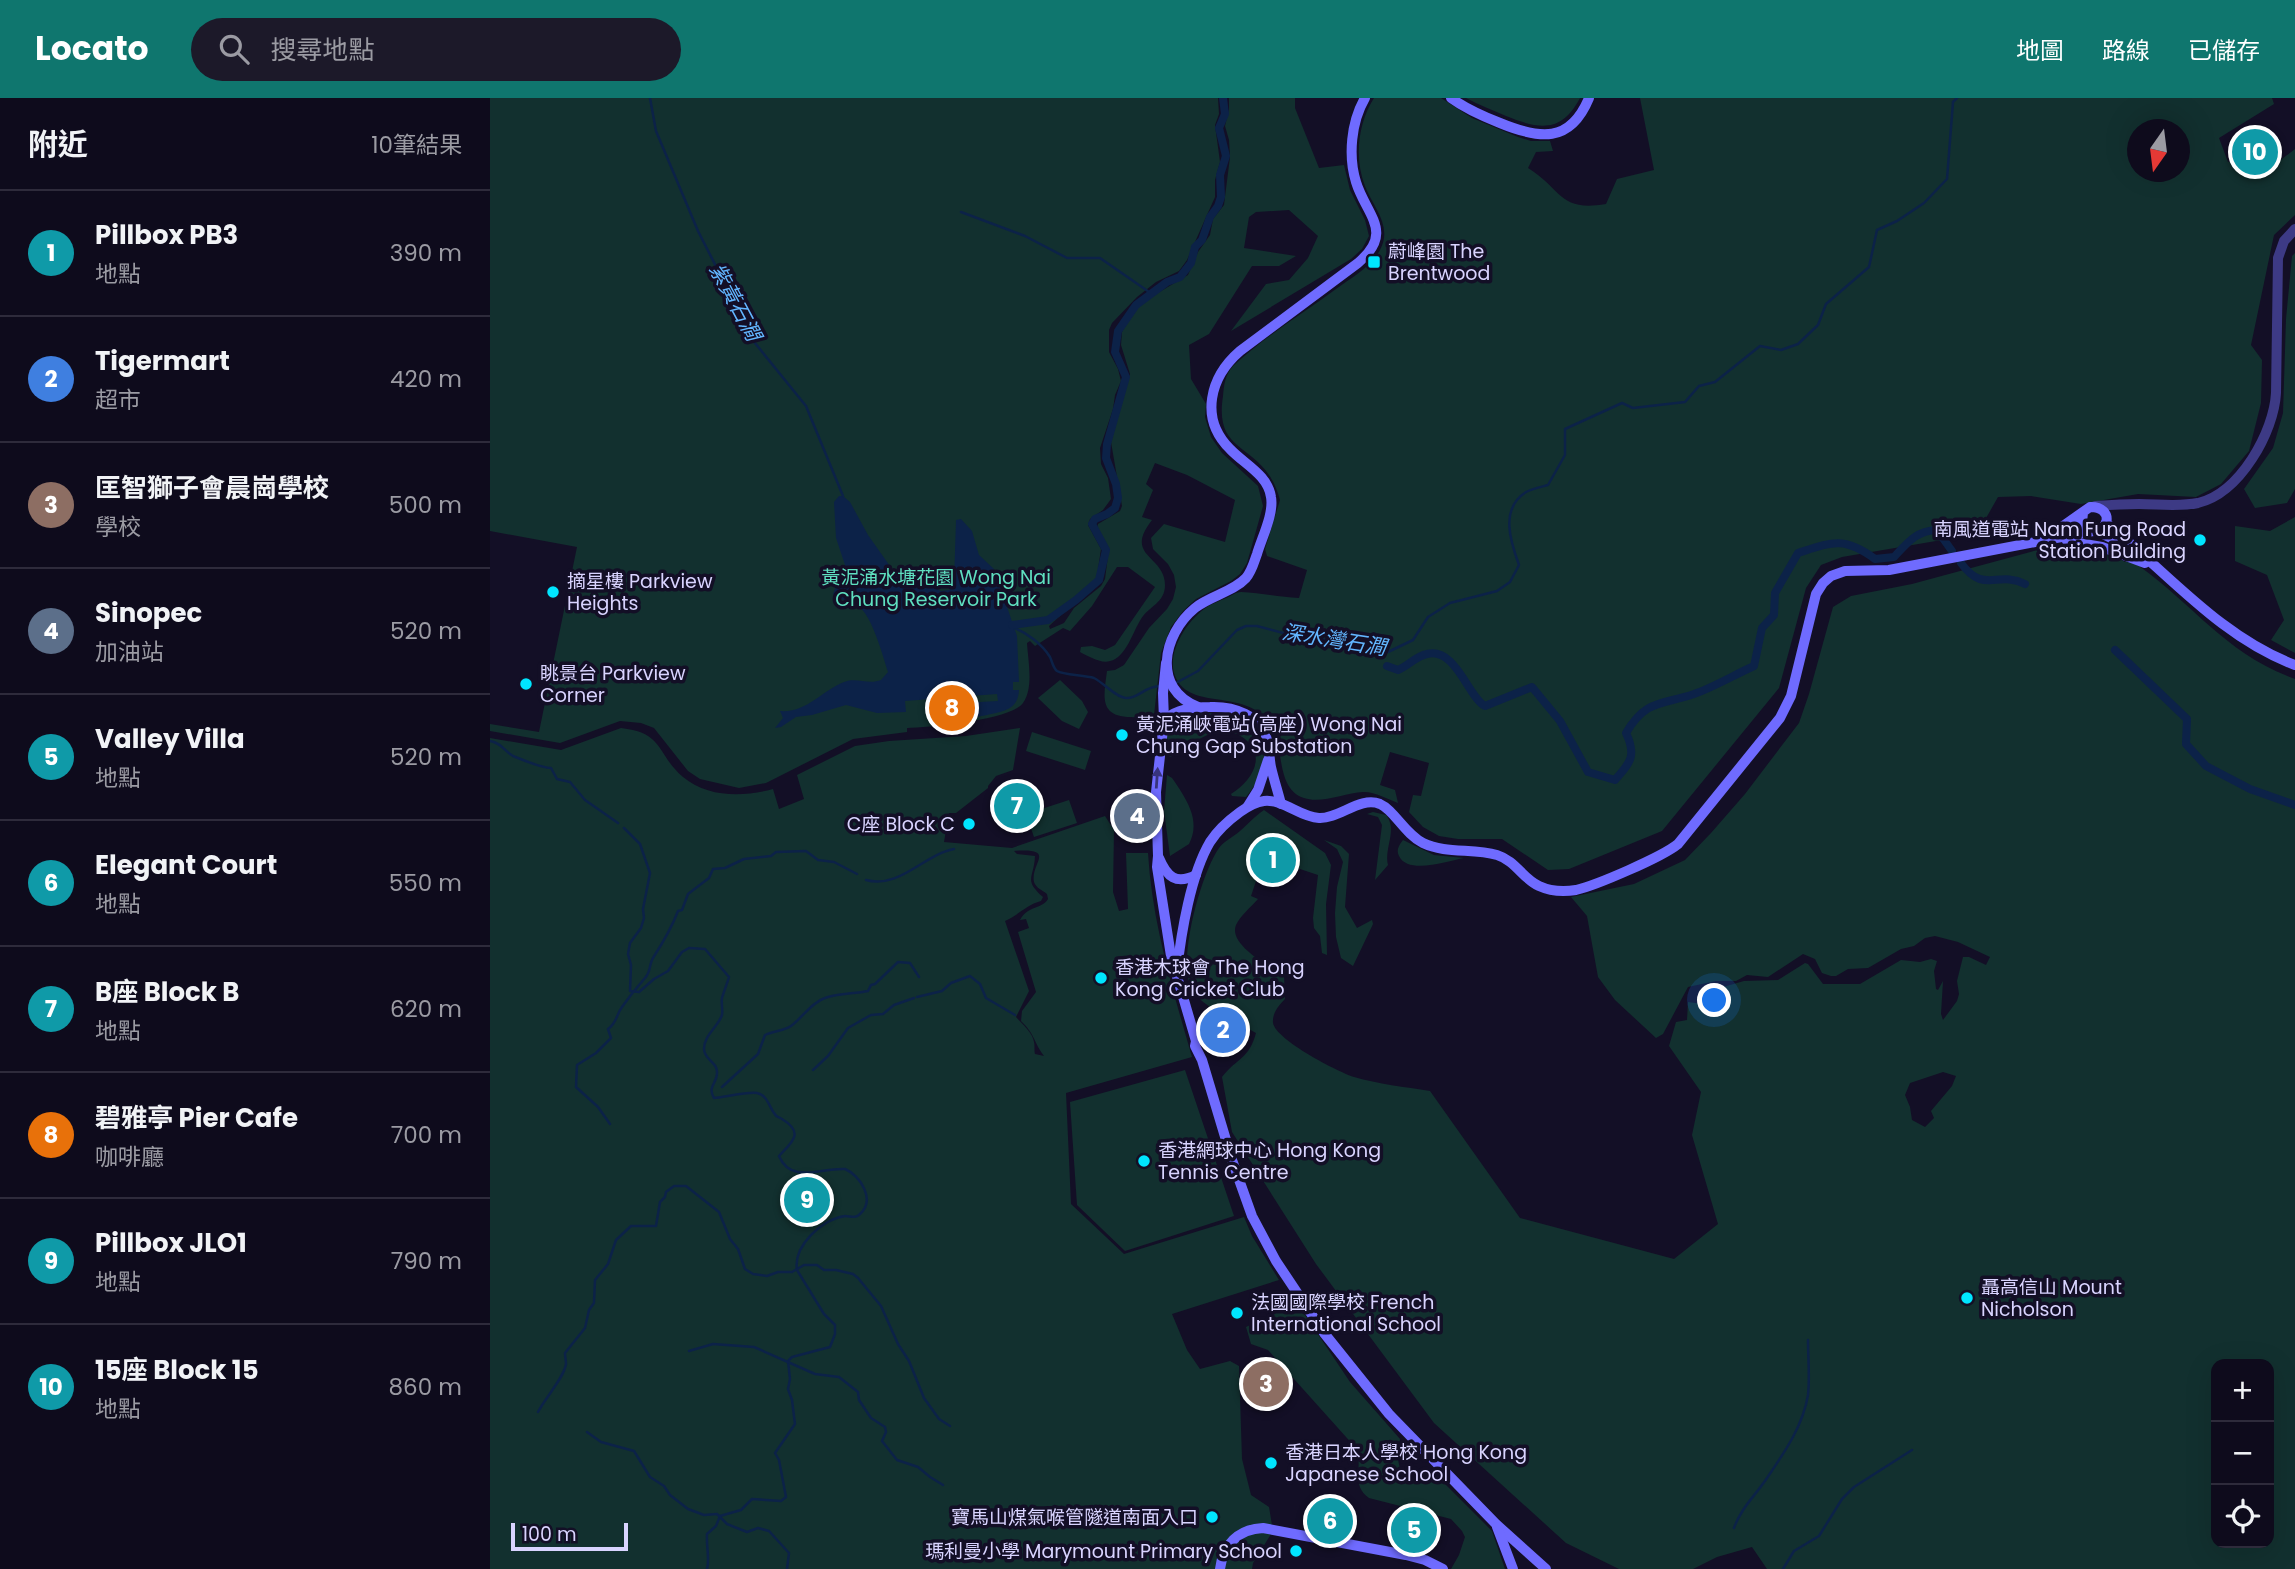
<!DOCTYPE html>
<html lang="zh-TW">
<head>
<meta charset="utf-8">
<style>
  :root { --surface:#0e0b1c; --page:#1c1929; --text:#f1f3f6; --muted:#9b9ba3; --line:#2e2b3b; --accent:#0f766e }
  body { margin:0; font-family:Poppins,"Noto Sans TC",sans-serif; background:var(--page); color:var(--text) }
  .controls { position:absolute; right:21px; bottom:21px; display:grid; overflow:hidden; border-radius:14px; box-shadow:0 7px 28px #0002 }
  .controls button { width:63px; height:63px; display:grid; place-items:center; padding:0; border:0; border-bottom:2px solid var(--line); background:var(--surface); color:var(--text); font:35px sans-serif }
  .compass { position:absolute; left:1637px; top:21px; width:63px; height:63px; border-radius:50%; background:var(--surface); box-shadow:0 7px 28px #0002; rotate:194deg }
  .scale { position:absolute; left:21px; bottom:18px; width:117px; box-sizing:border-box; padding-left:7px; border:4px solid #d9d4ff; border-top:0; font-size:19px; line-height:24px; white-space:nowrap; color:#d9d4ff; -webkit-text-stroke:5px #130f26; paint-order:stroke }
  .you { position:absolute; left:1225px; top:903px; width:24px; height:24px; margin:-18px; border:5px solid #fff; border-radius:50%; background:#1a73e8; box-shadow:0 0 0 10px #1a73e833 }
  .badge { display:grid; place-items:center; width:46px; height:46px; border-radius:50%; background:var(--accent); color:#fff; font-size:23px; font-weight:700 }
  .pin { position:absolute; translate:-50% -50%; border:4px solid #fff; box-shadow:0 2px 7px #0006 }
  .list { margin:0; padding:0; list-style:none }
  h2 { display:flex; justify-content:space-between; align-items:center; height:91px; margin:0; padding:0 28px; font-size:30px }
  h2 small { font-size:23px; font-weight:400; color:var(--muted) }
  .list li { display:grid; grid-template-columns:46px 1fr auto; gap:21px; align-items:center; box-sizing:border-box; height:126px; padding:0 28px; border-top:2px solid var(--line) }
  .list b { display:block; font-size:26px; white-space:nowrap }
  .list p { margin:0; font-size:23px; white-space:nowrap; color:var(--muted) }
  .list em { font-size:23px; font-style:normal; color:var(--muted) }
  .icon { flex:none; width:38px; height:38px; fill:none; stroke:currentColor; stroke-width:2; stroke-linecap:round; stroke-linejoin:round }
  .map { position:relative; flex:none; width:1805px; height:1471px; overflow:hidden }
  header { display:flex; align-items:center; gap:42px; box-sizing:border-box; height:98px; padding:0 35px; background:var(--accent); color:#fff }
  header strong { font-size:33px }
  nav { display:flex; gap:38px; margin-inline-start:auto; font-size:24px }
  .search { width:490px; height:63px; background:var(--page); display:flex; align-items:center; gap:18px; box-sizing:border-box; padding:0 24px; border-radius:38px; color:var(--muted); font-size:26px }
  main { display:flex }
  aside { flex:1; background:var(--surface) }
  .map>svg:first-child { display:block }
  .green { fill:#12302f; fill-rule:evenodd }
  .water { fill:#0c2248 }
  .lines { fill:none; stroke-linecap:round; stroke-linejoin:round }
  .stream { stroke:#0c2248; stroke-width:2.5 }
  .canal { stroke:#0c2248; stroke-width:8 }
  .tertiary { stroke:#3d3a85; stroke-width:10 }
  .secondary { stroke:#6f6bff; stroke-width:10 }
  .oneway { fill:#38347d }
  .poi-dot { fill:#00e5ff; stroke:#130f26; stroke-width:2.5 }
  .labels { text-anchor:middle; stroke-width:7; stroke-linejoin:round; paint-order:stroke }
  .poi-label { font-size:19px; fill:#d9d4ff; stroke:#130f26; text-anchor:start }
  .park-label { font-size:19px; fill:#5fe0c0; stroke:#130f26 }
  .water-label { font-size:21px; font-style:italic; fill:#62b6ff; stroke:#130f26 }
</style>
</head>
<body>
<header>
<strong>Locato</strong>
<div class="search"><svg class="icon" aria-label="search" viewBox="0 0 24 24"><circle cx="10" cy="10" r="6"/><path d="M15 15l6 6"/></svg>搜尋地點</div>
<nav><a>地圖</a><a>路線</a><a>已儲存</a></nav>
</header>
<main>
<aside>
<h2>附近<small>10筆結果</small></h2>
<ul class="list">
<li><span class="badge" style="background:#0f9aa8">1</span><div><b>Pillbox PB3</b><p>地點</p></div><em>390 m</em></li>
<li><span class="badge" style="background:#3f7fe0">2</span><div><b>Tigermart</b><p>超市</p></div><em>420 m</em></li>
<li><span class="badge" style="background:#8d6e63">3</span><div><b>匡智獅子會晨崗學校</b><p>學校</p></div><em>500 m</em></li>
<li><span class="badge" style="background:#5c6f8a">4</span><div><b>Sinopec</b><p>加油站</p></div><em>520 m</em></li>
<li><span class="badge" style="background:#0f9aa8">5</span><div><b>Valley Villa</b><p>地點</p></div><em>520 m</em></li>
<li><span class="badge" style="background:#0f9aa8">6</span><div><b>Elegant Court</b><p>地點</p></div><em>550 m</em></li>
<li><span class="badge" style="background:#0f9aa8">7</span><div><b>B座 Block B</b><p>地點</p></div><em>620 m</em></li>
<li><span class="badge" style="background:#e8710a">8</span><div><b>碧雅亭 Pier Cafe</b><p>咖啡廳</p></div><em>700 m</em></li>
<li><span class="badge" style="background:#0f9aa8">9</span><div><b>Pillbox JLO1</b><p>地點</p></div><em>790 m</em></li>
<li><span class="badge" style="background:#0f9aa8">10</span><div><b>15座 Block 15</b><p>地點</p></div><em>860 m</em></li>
</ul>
</aside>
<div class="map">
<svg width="1805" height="1471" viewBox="0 0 1805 1471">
  <rect width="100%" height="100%" fill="#130f26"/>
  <g class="green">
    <path d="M0,0H728L729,16L725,27L730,64L725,82V99L697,162L689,173L666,184L647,199L622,225L619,232V254L628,271L631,283L625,297L623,311L610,350L611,366L618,380L621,401L613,412L600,421L598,427L611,451L606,485L559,528L560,531L574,525L584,510L611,488L615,481L619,450L607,431L608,426L630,413L632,408L621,344L640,276L631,247L632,234L637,223L651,205L698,177L708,154L720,137L723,121L734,107L740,59L739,42L735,28L739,11V0H805V10L829,70L854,67L860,92L875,122L879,138L872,151L861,161L741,233L776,186L799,182L818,160L828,138L799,112L766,114L759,119L754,150L806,158L789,168H762L719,236L699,247L701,281L716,306L715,319L721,339L732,355L768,388L773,408L757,465L750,476L741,483L706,501L693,513L681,529L671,555L664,617C657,621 650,620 641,619C608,619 614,597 617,573L625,572L634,567L659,530L677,511L683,501L686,489L684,477L678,466L663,451L661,440L674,426L735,444L745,402L697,377L665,365L656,386L663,392L652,419L662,422C633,459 675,457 675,487C675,505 659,508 651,521C643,533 636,560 620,563C611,566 598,558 590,554L591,549L602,548L615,552L625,547L665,489L638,469H627L602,508L580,533L573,530L545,548L540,543L537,545C538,562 544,590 533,605C521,622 440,629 417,630V634L363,641L276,685L249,690L210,681L198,673L164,630L151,625L130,623L70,645L0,633V626L49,634L87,449L0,433Z"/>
    <path d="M884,0H951L982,20L1028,39L1041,43H1060L1063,53L1046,54L1038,70C1073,92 1069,114 1116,106L1127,81L1164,72L1150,0H1782L1784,6L1729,40L1738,64H1788L1805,51V117L1784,137L1761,247L1772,262L1771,305L1759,353L1731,386L1706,399L1648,396L1591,406L1541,398L1508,399L1487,436L1352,459L1331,467L1316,490L1289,590L1172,733L1079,771L1058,772L1012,741H968L949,738L933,729L919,714L923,697L931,698L939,665L900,654L890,687L905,692L908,705C898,701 883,693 873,694C855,695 831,706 814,700C786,691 794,651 783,630C760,589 704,613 687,582C673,558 697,522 717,509C723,505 730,503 736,500C741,498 746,494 751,494C770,495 790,499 809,500L817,472L777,458L775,451L790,402C788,394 784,384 779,377C757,345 725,350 733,298C734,287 735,277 743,268C774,239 812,216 846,191C861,180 881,169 890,152C903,128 883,109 875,88C864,60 868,25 884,0ZM1647,32H1689V74H1647Z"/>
    <path d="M976,0H1090C1071,36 1049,31 1016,18C1003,12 989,7 976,0Z"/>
    <path d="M1805,155V391L1797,405L1765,410L1754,391L1783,350L1793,315L1796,221L1802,158Z"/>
    <path d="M1805,419V555L1781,542L1794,522L1777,477L1745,463V428L1780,433Z"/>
    <path d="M1570,446L1618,454L1635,464L1636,463L1649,468C1705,508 1736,556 1805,581V1471H1277L1262,1449L1227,1459L1203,1471H1129L1076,1445L944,1325L826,1166L742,1034L732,979C748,959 759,961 766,935C749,925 715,910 703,894C685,868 711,775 729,750C734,743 743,739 750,733C759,725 763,720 774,712L835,755L841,767L836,806L837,857L832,855L830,838L824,830L823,820L828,777L774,759L761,798L768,801C761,809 750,818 746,827C738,847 780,868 794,878L795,901C789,907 782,915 783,925C786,942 848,974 864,979C888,986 915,989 940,993L1030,1120L1184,1161L1228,1126L1202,1037L1211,994L1179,948L1186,924L1197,922L1198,904L1213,906L1219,893L1254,883L1288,882L1315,865L1318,866L1333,886H1370L1411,862L1430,864L1441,861L1447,863L1444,873L1446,891L1448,892L1453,883L1451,916L1453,922L1467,903L1469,896L1467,883L1473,859H1479L1496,867L1500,859L1468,844L1445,838L1435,840L1424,848L1411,851L1378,870L1358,871L1346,878H1341L1332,875L1325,861L1313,856L1278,879L1257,877L1246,883H1226L1198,889L1173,936L1166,940L1125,902L1108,879L1097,818L1081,799L1144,786L1195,762L1221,735L1255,696L1309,625L1319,596L1343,509L1361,498L1422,486ZM1453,974L1466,978L1462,988L1441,1013L1444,1020L1435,1029L1422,1022L1420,1009L1415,997L1420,985ZM1726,1266H1779V1445H1726Z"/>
    <path d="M570,582L592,603L598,614L589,631L572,623L548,600Z"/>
    <path d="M719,615C773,623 793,653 756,699L742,698L741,696C760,684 778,660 755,641C748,635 737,633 729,630C711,642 698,644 681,659L672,656C679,620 682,618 719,615Z"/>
    <path d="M131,630C175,635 166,656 193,679C218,700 254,699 283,691L289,711L314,701L307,677L365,648L399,643L476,638L530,630L523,672L506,678L498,688V690L466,715H459L454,744L522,750L615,718L624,732L623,794L629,813L638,811L636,755H658C662,824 683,893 702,959L576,995L581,1106L634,1156L754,1119L762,1138L789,1182L682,1216L697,1252L710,1271L740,1263L749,1268L752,1361L761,1397L779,1409L783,1433L763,1465L762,1471H0V640L71,652ZM524,753C568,750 540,765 544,784C546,790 552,792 557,796L558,801C551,812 538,807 530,822L536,821L539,830L528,834L546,894L532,913L531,923C545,936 544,945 554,958L545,956C544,953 545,949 544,944C543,935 532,926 526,919L539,893L515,823C529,817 536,807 551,803L553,799C533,781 544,781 545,758L527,756Z"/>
    <path d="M542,634L601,653L595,672L536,653Z"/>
    <path d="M677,677L682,680C695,699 712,722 699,746L680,758L674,713Z"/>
    <path d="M579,702L587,725L544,739L536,716Z"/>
    <path d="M883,714L896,717C908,732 894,749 898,767L885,782L892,727L888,719L877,716Z"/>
    <path d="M834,742L851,748L859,756L855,809L867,830L882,822L883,826L863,868L851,860L846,839L845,815L847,789L853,764L847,751Z"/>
    <path d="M913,742L944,757L974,760C958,763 918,777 909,758C906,752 909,747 913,742Z"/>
    <path d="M695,972L744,1118L635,1153L587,1107L580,1004Z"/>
    <path d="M804,1206L815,1217L860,1284L910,1341L907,1357L910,1371C918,1376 927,1381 937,1381L944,1375L1002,1433L1015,1471H961L969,1457L975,1439L972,1433L961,1421L879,1400C859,1385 875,1369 865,1349L778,1252L761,1246L756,1229Z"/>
  </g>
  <path class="water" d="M349,398H353L360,404L378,437L402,471L430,477L450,493L460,492L464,485L466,422L471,421L482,433L489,457L504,471L527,538L529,584H523V592H529C528,612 514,613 497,617C490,618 481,621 474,621C468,621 459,616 452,614L474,613L473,605L508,603L507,596L415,603L416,614L387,615L356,607L322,617L306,619L291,629L285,630L293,620L290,613C317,615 331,593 354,584C367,579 378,587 391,582L398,574C393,558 382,517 368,508C360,502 350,503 343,496L355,467L346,440L344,404Z"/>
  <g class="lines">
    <g class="stream">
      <path d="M160,0L166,33L208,133L265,245L316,308L353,398"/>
      <path d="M471,114L535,138L577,160H610L662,196"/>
      <path d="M522,529C536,534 552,546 560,559C562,563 563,570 567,573C573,577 594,577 604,580C614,585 625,599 636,600C648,601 655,588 670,588"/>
      <path d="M684,586L708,573L747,532L756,528H767L797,536L825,537L835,542L898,554L923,542L938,519L960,505L1007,493L1020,484L1029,467C1021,445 1009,411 1036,394C1042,391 1051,389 1058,387L1075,357V331L1132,305L1143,310L1195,304L1209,288L1225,284L1270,248L1291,252L1308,246L1328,227L1336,206L1379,169L1387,132L1407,123L1434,105L1457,81L1463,4L1467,0"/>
      <path d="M0,643C12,645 14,653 23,658C33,662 51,670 61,670L67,681L80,684L95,702L128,725"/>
      <path d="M134,730L150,746L160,775L153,811L154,820L151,830L140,845L138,856L141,867L140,893L149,894L164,881L178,873L192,854L199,850L215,851L239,879C237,886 234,893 232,900C231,905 233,911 232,917C228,929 214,937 214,951C214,962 228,964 227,975C227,986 217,988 224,1000C234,999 261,993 267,995C277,997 279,1008 284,1015C287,1020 287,1018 292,1021C315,1035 302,1044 289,1058C301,1087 333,1069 355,1071C370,1077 386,1102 370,1116C365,1121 361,1118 355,1118C332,1121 303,1148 307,1172L334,1216L345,1227V1236L340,1249L302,1259L298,1263L300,1281L298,1291L302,1302L305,1326L285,1355L289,1362L296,1399L291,1403L262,1401L251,1412L230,1418L226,1428L217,1436C216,1447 220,1462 217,1471"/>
      <path d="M376,782C410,791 433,757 464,751"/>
      <path d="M427,899L452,893L461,885L480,878L490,886L496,900L525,917"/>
      <path d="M323,972L338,958L358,930L381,917L393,916L404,907L424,900"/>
      <path d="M232,989L268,956L275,937C283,933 294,933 301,928C312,920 322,904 335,900C349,895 364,896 378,893L381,887L385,886L408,864L420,865L429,879"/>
      <path d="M120,1026L108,1009L86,989L87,967L106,955L121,940L118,931C127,925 126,917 132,909C139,899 147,889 155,880C161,874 159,866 163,860C172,846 182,829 188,813L192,812L198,796L219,780L223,771L235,770L254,761L281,758L286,754L316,753L328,762L344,764L367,776"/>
      <path d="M199,1253L223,1246L264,1249L325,1276L349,1279L368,1294L369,1302L381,1320L395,1329L396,1334L392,1343L407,1362L428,1369L440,1379L453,1387"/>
      <path d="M48,1314C55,1300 74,1280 76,1266C76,1262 75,1259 75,1255L95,1230L99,1212L104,1205L105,1182L118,1166L126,1142L141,1128H166L170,1104L175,1099L176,1094L184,1088H196L229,1114L240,1141L248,1151L255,1171L263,1176L277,1178L288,1174H302L314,1167H327L334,1172H346L363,1176L368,1180L391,1208L408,1246L419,1263L434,1300L449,1321L460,1328"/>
      <path d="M97,1334L111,1344L144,1353L160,1379L174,1388L180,1397L198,1411L214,1417L227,1416L237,1426L257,1434L268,1430L279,1433L299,1455L297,1471"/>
      <path d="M1244,1430C1251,1410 1265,1398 1277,1380C1294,1355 1313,1328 1318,1297C1320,1279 1318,1260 1318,1242"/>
      <path d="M1293,1471L1304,1453L1329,1438L1352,1401L1364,1389L1422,1352"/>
    </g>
    <g class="canal">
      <path d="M1471,465C1494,497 1507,472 1535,486"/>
      <path d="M522,527L558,522L586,502L609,482L616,452L602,426L605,421L617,416L625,410L628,400L626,386L616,360L617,346L636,279L625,254L628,233L646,207L677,184L690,179L701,165L705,149L712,142L720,119L728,108L731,99L730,77L736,58L729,30L735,16L733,0"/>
      <path d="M1625,552L1697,621L1696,646L1716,668L1760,691L1805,707"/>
      <path d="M897,568L908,572C918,568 926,558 937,556C966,549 978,599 995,608L1042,589L1070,623L1098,674L1125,682C1140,665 1147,658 1136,635C1156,601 1172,607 1204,596C1224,589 1244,577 1264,568L1272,530L1284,517L1285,495L1308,455C1342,444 1354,438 1385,461L1404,459C1418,444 1426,433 1447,432L1462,453"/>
    </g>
    <path class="tertiary" d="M1605,408C1619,407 1634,406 1649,406C1668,406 1689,409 1708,405C1750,395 1784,334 1786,295L1788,160L1794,143L1805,131"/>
    <g class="secondary">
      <path d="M961,0C976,11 992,18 1010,25C1049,41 1080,46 1099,0"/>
      <path d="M1616,425C1677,474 1730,539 1805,567"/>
      <path d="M1607,433L1639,449"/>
      <path d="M1556,440L1600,409C1624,408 1621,437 1598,432L1592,424L1593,415"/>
      <path d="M1577,443L1612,449L1655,465"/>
      <path d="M676,565L673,595L674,622L666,694L668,758L667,769L681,858L706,943L705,948L712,962L742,1062L762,1118L786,1163L834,1235L899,1316L1006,1426L1056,1471"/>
      <path d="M708,609C662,591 672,537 705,510C720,498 743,494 756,480C762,473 764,464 767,456C772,439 784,416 781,399C778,377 754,366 740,351C709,320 720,279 750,253L868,165C905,134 876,117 866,84C858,58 861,24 875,0"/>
      <path d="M674,622C687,611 703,609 720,609C744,608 770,617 777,642C780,651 779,660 781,669C784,682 788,694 791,706"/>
      <path d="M758,708L768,692L778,662"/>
      <path d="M669,760C677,779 686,787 706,777"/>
      <path d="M687,873C691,835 701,776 720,744C727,733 739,722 750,714C757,709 765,704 774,703C794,701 809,719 829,720C849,721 870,698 890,706C904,712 915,736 933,745C956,756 983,750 1007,757C1026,763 1032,780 1049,788C1060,793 1074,794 1086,792C1107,787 1172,759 1188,746L1290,620L1301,598L1326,496L1333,485L1341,478L1355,473L1399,472L1603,433"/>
      <path d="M1007,1429L1023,1471"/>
      <path d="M730,1471C733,1447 748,1431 773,1430L916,1457L935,1462L953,1471"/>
    </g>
  </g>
  <defs><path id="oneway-solid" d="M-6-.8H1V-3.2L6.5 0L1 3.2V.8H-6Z" transform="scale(1.75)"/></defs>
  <use class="oneway" href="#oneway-solid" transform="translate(667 680) rotate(-86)"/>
  <g class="poi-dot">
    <rect x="877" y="157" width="14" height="14" rx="3.5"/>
    <circle cx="1710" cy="442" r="7"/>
    <circle cx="63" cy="494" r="7"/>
    <circle cx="36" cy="586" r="7"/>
    <circle cx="632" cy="637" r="7"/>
    <circle cx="479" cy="726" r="7"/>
    <circle cx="611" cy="880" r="7"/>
    <circle cx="654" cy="1063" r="7"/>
    <circle cx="1477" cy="1200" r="7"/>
    <circle cx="747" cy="1215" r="7"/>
    <circle cx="781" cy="1365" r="7"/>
    <circle cx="722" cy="1419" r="7"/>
    <circle cx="806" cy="1453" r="7"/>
  </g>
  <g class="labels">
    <g class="poi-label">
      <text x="898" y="160">蔚峰園 The<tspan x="898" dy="22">Brentwood</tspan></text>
      <text x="1696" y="438" text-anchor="end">南風道電站 Nam Fung Road<tspan x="1696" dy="22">Station Building</tspan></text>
      <text x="77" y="490">摘星樓 Parkview<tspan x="77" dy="22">Heights</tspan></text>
      <text x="50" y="582">眺景台 Parkview<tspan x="50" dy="22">Corner</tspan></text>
      <text x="646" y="633">黃泥涌峽電站(高座) Wong Nai<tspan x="646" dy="22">Chung Gap Substation</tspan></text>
      <text x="465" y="733" text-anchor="end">C座 Block C</text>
      <text x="625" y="876">香港木球會 The Hong<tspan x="625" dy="22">Kong Cricket Club</tspan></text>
      <text x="668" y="1059">香港網球中心 Hong Kong<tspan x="668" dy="22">Tennis Centre</tspan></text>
      <text x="1491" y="1196">聶高信山 Mount<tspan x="1491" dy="22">Nicholson</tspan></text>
      <text x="761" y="1211">法國國際學校 French<tspan x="761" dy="22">International School</tspan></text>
      <text x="795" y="1361">香港日本人學校 Hong Kong<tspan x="795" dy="22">Japanese School</tspan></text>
      <text x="708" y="1426" text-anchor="end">寶馬山煤氣喉管隧道南面入口</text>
      <text x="792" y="1460" text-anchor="end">瑪利曼小學 Marymount Primary School</text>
    </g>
    <g class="park-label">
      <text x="446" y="486">黃泥涌水塘花園 Wong Nai<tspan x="446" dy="22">Chung Reservoir Park</tspan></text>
    </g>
    <g class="water-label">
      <text transform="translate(245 204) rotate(62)" y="7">紫黃石澗</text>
      <text transform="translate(844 542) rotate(9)" y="7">深水灣石澗</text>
    </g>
  </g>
</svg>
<div class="controls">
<button>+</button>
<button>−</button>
<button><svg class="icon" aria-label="locate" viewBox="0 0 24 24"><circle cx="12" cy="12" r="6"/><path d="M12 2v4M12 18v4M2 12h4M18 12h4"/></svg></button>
</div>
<svg class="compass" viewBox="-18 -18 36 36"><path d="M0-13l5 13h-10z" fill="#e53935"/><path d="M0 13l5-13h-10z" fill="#9b9ba3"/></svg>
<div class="scale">100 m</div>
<div class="you"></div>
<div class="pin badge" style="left:783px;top:762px;background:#0f9aa8">1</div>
<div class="pin badge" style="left:733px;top:932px;background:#3f7fe0">2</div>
<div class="pin badge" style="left:776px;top:1286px;background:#8d6e63">3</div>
<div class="pin badge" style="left:647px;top:718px;background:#5c6f8a">4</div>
<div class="pin badge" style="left:924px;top:1432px;background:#0f9aa8">5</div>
<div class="pin badge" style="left:840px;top:1423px;background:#0f9aa8">6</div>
<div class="pin badge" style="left:527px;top:708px;background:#0f9aa8">7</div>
<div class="pin badge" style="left:462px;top:610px;background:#e8710a">8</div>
<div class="pin badge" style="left:317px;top:1102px;background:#0f9aa8">9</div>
<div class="pin badge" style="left:1765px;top:54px;background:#0f9aa8">10</div>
</div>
</main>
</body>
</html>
